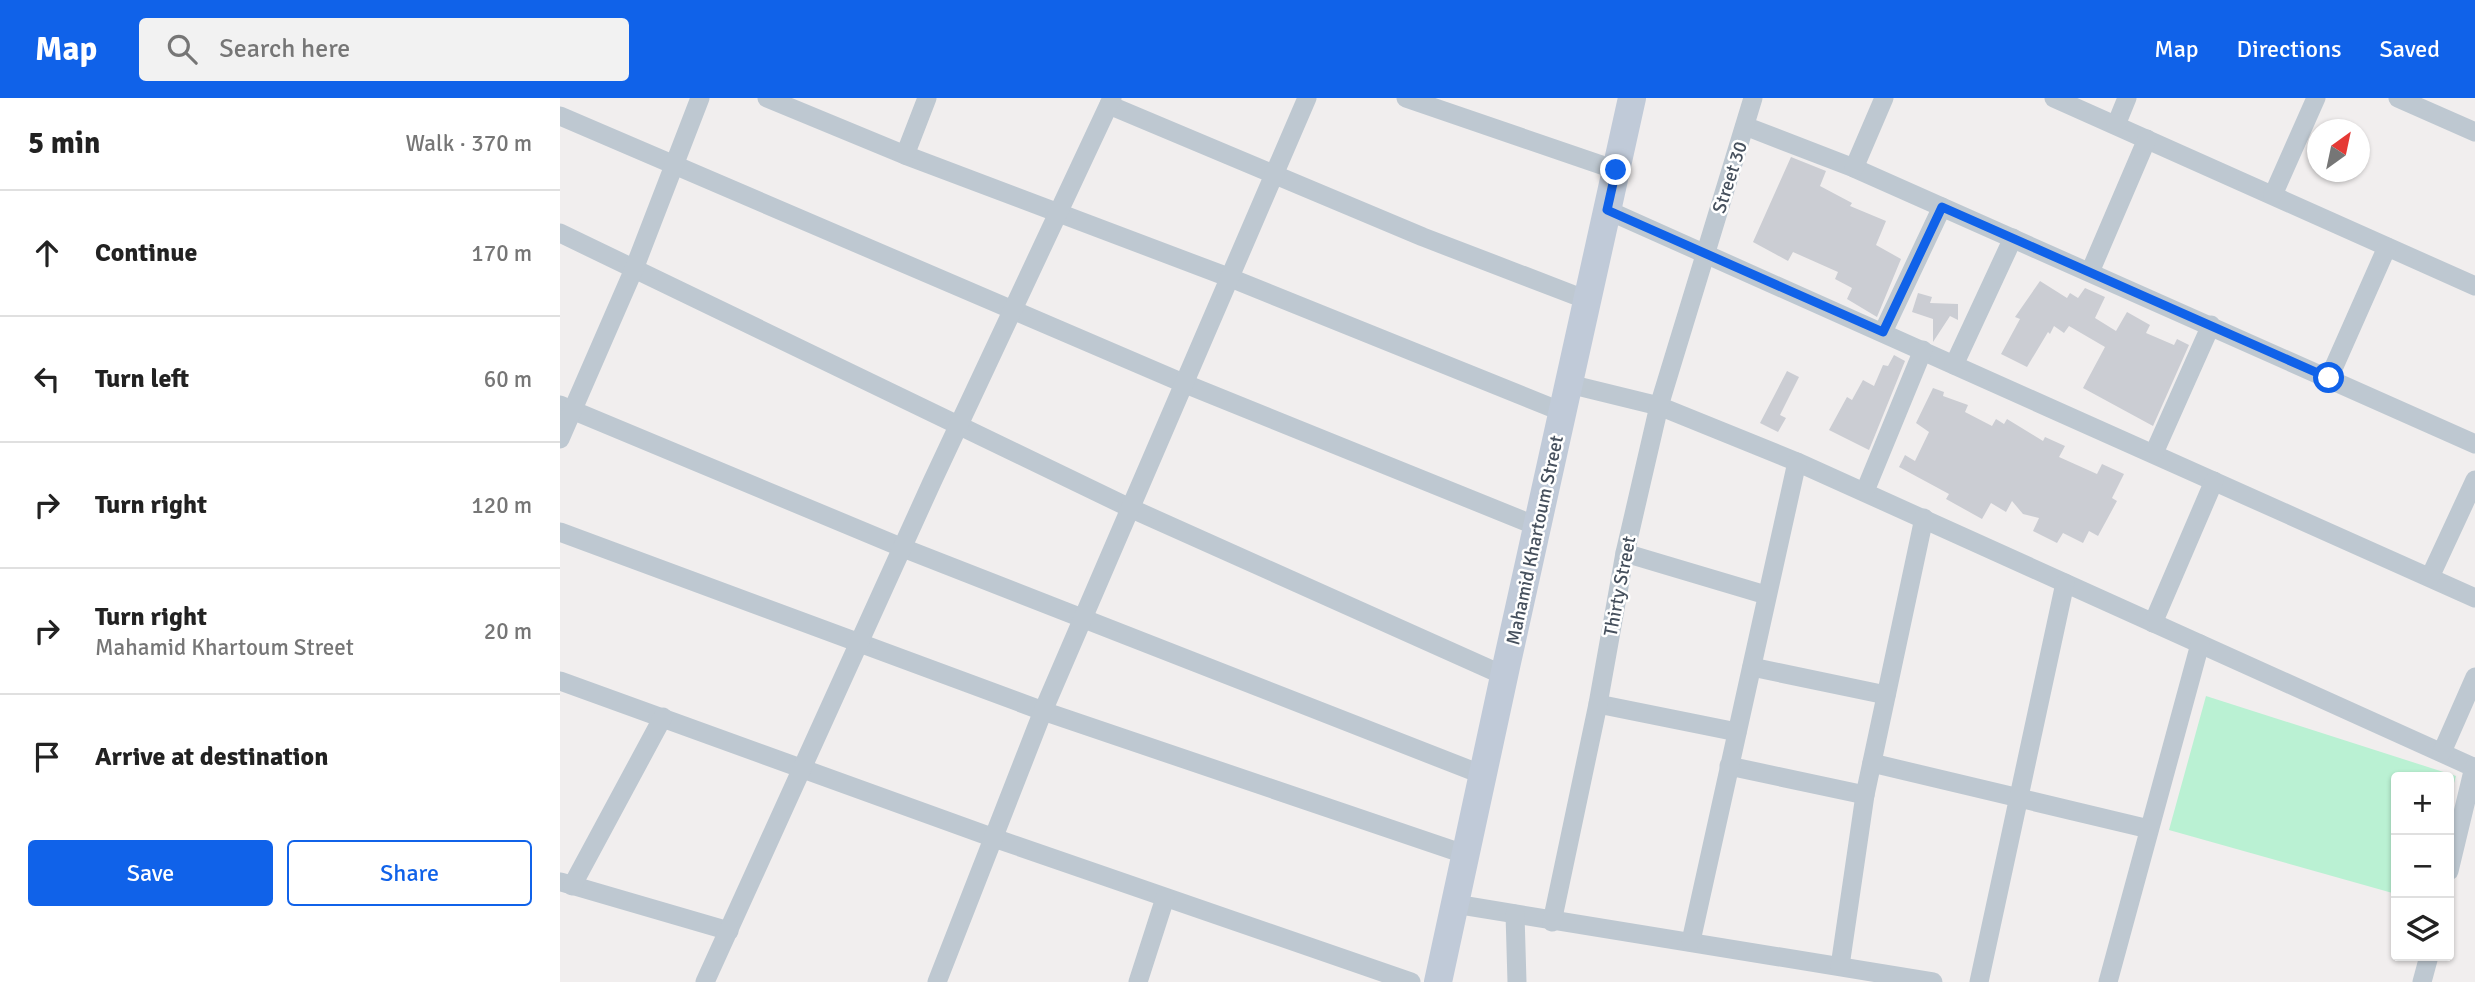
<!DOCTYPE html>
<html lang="en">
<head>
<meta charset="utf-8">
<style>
  :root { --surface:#fff; --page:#f2f2f2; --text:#222; --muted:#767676; --line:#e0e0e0; --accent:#1062e9 }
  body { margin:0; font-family:Signika,sans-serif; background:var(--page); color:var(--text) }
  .controls { position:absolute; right:21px; bottom:21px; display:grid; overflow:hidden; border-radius:7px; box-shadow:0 2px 5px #0004 }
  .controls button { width:63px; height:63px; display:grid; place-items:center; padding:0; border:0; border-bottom:2px solid var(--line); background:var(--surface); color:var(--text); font:35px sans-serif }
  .compass { position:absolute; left:1747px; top:21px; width:63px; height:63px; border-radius:50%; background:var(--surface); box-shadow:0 2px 5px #0004; rotate:33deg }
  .stop { position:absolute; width:21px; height:21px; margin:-16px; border:5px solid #1062e9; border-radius:50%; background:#fff }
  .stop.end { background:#1062e9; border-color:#fff; box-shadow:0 2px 7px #0008 }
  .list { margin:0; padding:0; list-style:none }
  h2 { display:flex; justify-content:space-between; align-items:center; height:91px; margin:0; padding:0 28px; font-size:30px }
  h2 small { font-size:23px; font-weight:400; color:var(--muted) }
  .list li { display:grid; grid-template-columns:46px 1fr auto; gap:21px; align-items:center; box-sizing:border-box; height:126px; padding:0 28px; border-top:2px solid var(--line) }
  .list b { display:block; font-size:26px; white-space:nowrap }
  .list p { margin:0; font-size:23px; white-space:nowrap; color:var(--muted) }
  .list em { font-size:23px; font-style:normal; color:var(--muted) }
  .actions { display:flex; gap:14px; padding:21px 28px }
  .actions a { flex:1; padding:16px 0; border:2px solid var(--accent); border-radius:7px; text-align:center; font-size:24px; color:var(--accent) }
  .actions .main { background:var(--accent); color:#fff }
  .icon { flex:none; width:38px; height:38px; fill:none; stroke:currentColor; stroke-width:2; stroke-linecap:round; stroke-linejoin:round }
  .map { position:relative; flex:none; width:1915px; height:884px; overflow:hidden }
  header { display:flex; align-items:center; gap:42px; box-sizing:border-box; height:98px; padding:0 35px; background:var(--accent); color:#fff }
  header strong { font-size:33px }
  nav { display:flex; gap:38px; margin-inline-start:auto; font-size:24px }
  .search { width:490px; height:63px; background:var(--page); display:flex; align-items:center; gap:18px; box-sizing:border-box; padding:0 24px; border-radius:7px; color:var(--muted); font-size:26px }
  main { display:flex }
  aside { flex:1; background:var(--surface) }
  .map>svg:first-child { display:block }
  .green { fill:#baf1d3 }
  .building { fill:#cbcdd3 }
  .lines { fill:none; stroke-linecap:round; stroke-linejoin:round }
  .street { stroke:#bec8d1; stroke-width:19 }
  .secondary { stroke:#c0cad8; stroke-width:28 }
  .route { stroke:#1062e9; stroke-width:9 }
  .labels { text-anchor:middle; stroke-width:5; stroke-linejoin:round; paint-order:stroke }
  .street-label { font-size:19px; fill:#46505d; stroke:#fff }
</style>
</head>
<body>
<header>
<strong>Map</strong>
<div class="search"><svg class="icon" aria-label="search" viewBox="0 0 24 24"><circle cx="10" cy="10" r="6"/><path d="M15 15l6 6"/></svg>Search here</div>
<nav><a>Map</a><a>Directions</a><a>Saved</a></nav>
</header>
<main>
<aside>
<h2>5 min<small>Walk · 370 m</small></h2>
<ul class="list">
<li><svg class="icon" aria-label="ahead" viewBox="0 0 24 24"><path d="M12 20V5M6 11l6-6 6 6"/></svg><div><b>Continue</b></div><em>170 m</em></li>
<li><svg class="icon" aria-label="left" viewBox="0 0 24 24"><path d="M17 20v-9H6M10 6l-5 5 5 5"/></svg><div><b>Turn left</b></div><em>60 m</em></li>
<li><svg class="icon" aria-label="right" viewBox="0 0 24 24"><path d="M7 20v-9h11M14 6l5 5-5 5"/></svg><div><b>Turn right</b></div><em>120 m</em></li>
<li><svg class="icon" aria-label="right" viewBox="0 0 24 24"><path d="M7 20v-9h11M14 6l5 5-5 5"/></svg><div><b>Turn right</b><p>Mahamid Khartoum Street</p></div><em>20 m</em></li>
<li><svg class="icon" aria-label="arrive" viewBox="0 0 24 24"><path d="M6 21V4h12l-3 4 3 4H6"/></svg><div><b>Arrive at destination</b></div></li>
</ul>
<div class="actions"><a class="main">Save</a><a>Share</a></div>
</aside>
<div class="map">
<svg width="1915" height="884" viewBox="0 0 1915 884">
  <rect width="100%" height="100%" fill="#f1eeee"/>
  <path class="green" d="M1646,598L1896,678L1889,703V679H1836V796L1609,732Z"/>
  <g class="building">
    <path d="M1231,59L1266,73L1260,88L1292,105L1290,108L1326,123L1316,147L1341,161L1317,219L1287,201L1292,190L1275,181L1278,174L1233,154L1228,163L1193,144Z"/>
    <path d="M1480,183L1507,200L1510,195L1518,200L1525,190L1545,199L1535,220L1556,233L1567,214L1590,227L1586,235L1614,247L1617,241L1629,247L1593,328L1523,290L1545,249L1509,228L1504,235L1494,228L1490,236L1488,234L1467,269L1441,256L1460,221L1455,219Z"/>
    <path d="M1358,195L1372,199L1370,205L1398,206V222L1390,218L1373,244V221L1352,214Z"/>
    <path d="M1334,257L1345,263L1309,352L1269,332L1287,299L1292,302L1303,282L1314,288L1323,267L1328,268Z"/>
    <path d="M1227,273L1239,279L1220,317L1226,320L1218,334L1200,325Z"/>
    <path d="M1373,290L1384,294L1383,298L1408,307L1405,314L1432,328L1436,321L1444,326L1447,321L1483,343L1485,339L1505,348L1499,359L1537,376L1542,366L1564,376L1552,400L1557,403L1538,438L1529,433L1523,445L1503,435L1497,445L1473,433L1479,420L1463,416L1452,403L1446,414L1431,405L1422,421L1386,401L1389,396L1339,369L1345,357L1355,363L1369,334L1356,325Z"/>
  </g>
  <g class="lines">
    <g class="street">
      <path d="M207,0L345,57L668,179L1000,313"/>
      <path d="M846,0L1056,72"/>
      <path d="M1494,0L1915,188"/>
      <path d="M1838,0L1915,34"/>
      <path d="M549,7L863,139L1027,202"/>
      <path d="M0,18L623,285L979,429"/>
      <path d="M1556,27L1567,0"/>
      <path d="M1185,28L1294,70L1915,346"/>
      <path d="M345,57L367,0"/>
      <path d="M1294,70L1324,0"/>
      <path d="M1713,97L1756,0"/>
      <path d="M1047,112L1915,500"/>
      <path d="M0,135L570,410L945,578"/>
      <path d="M1530,174L1587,41"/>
      <path d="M1323,234L1382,109"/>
      <path d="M1394,267L1453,140"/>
      <path d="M1769,280L1827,149"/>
      <path d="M1009,286L1099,308L1237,364L1915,670"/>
      <path d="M0,307L343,450L923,677"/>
      <path d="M0,341L74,171L140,0"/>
      <path d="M1594,355L1651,227"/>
      <path d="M1305,393L1363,252"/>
      <path d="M0,434L483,613L904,756"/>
      <path d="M1065,455L1206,497"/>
      <path d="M1870,479L1915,382"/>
      <path d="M1593,525L1654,383"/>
      <path d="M1192,569L1326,597"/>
      <path d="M0,583L434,740L851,884"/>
      <path d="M1038,606L1177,634"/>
      <path d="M1882,654L1915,579"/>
      <path d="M1312,665L1589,731"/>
      <path d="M1169,668L1305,697"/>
      <path d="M1889,773L1914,669"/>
      <path d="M1,784L169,833"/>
      <path d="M12,788L103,619"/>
      <path d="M895,806L1373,884"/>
      <path d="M955,816L957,884"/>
      <path d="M992,824L1038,606L1065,455L1099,308L1193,0"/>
      <path d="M1131,843L1237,364"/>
      <path d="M1280,868L1305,697L1364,420"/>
      <path d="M145,884L372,384L552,0"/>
      <path d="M377,884L483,613L747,0"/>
      <path d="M578,884L605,800"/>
      <path d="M1419,884L1505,485"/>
      <path d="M1548,884L1640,546"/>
      <path d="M1862,884L1869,858"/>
    </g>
    <path class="secondary" d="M878,884C941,589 1006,294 1072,0"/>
  </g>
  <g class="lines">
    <path class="route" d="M1056,72L1047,112L1323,234L1382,109L1769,280"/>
  </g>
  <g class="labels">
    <g class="street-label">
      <text transform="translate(1169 79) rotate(-72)" y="7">Street 30</text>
      <text transform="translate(974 442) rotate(-78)" y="7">Mahamid Khartoum Street</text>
      <text transform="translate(1059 488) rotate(-79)" y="7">Thirty Street</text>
    </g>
  </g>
</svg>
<div class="controls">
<button>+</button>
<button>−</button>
<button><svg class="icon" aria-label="layers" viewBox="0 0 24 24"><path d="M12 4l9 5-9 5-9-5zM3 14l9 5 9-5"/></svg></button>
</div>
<svg class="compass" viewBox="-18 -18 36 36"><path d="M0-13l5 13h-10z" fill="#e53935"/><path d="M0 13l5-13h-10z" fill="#767676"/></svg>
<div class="stop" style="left:1769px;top:280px"></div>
<div class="stop end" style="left:1056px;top:72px"></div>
</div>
</main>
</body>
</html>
